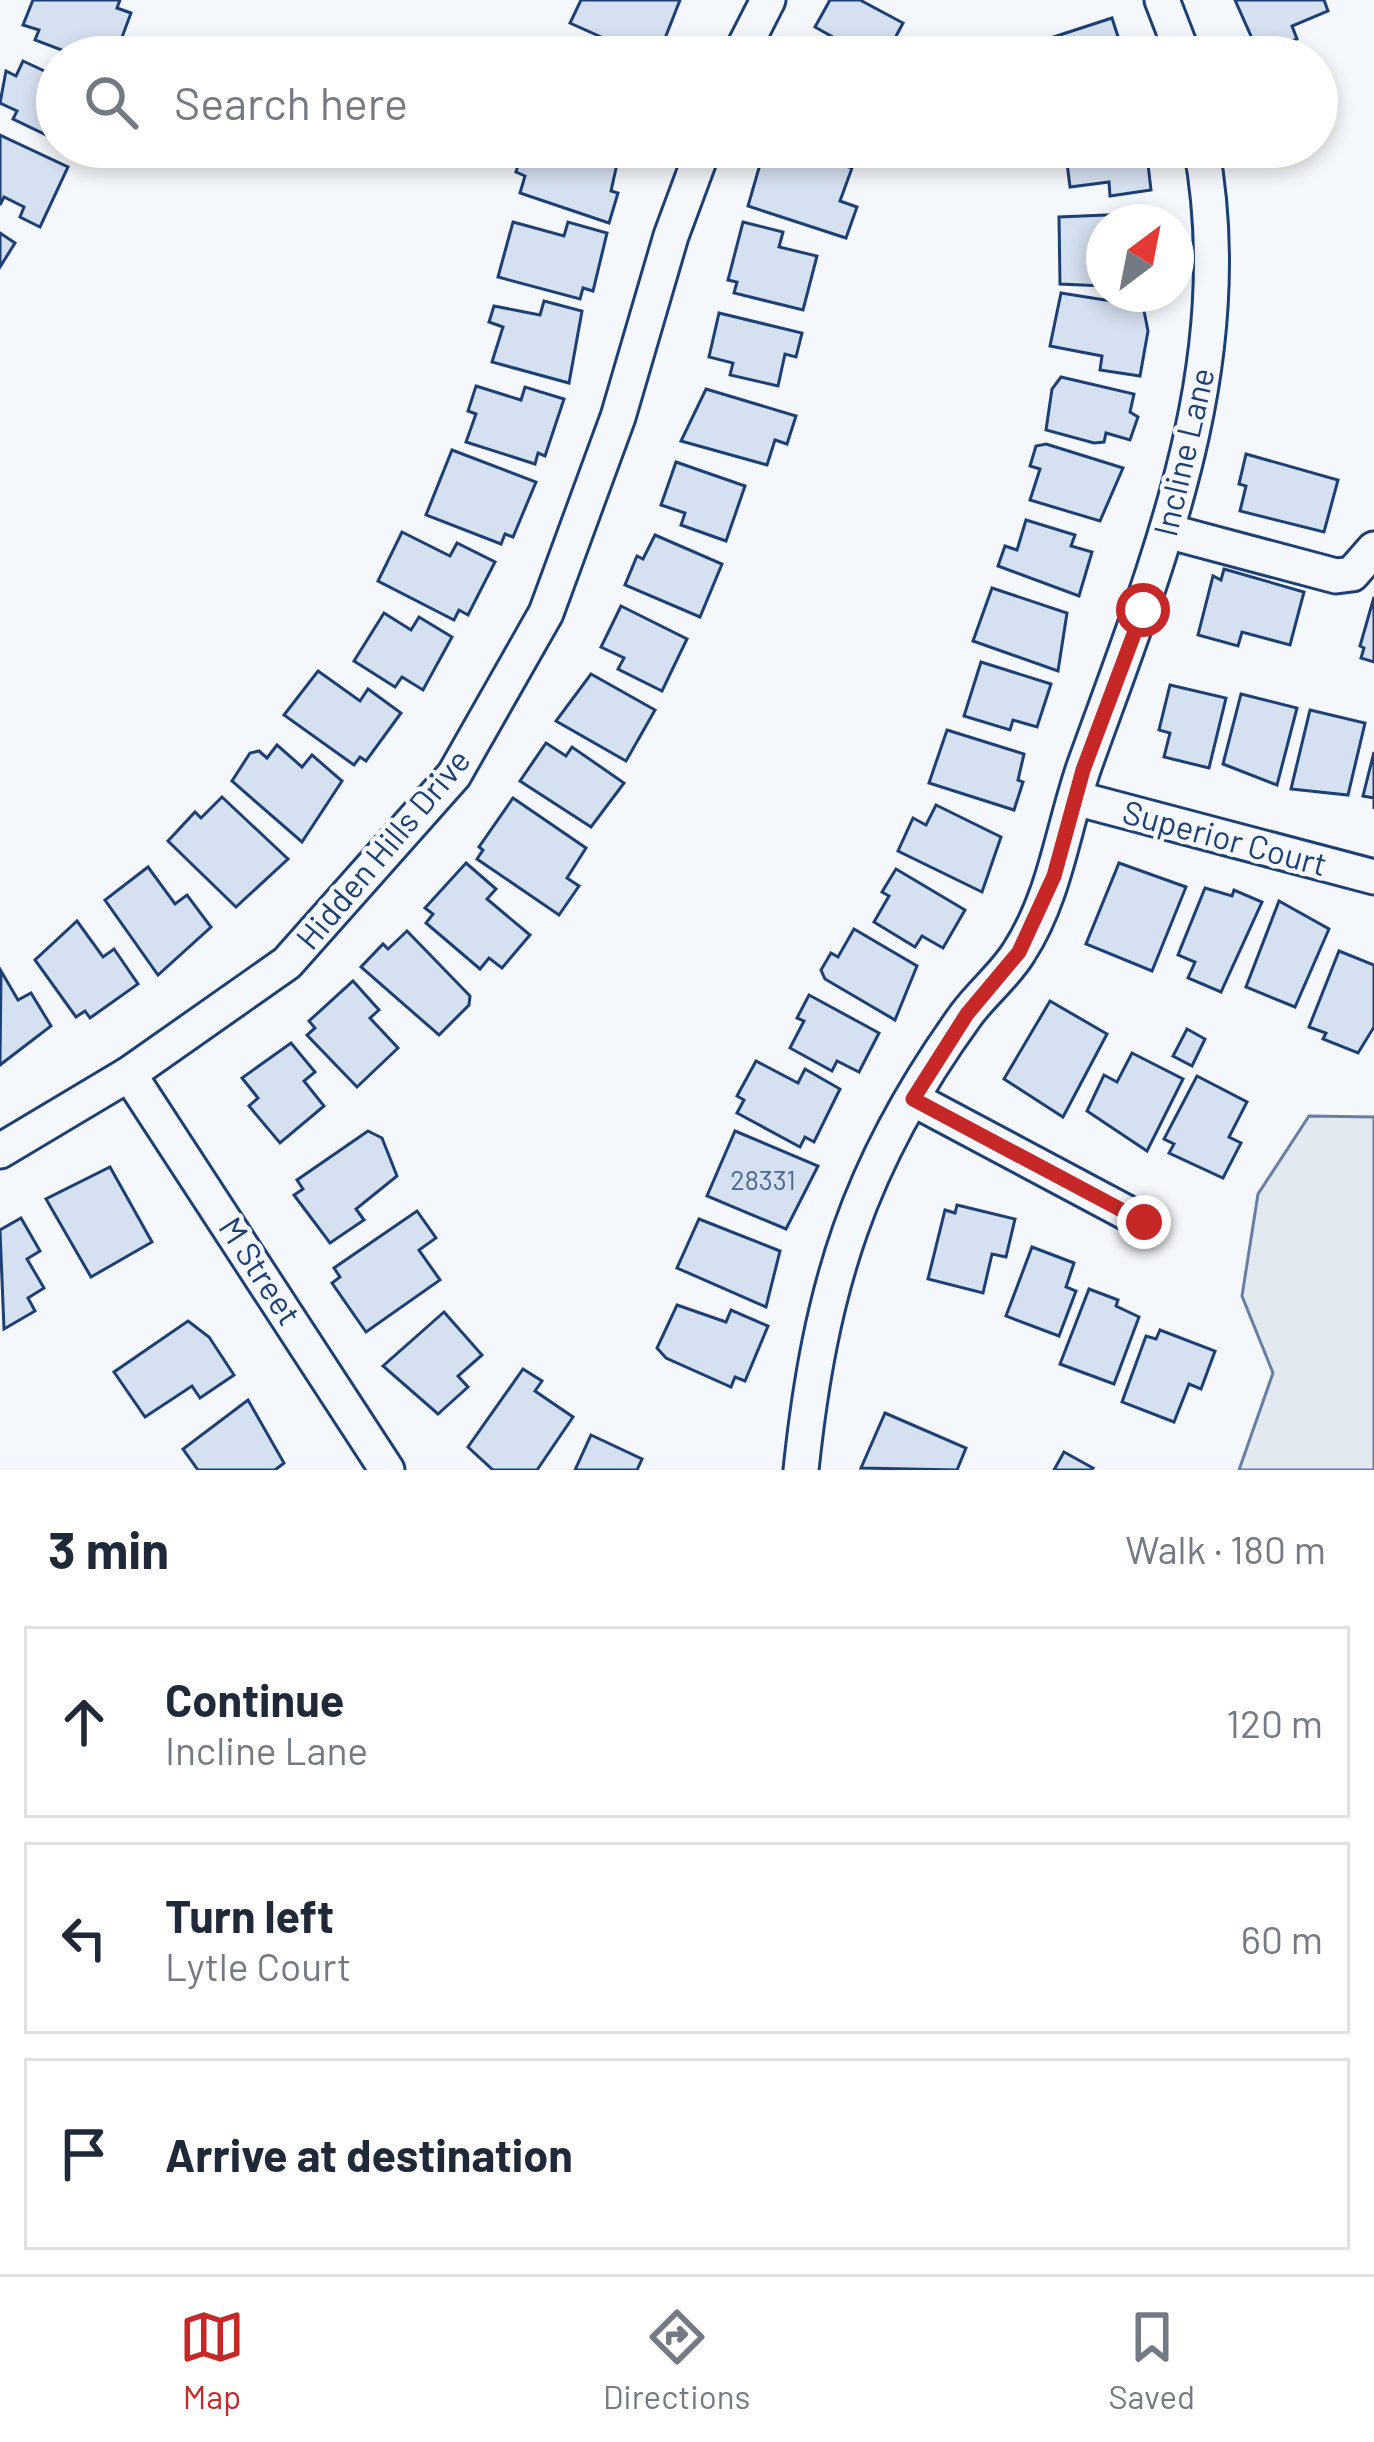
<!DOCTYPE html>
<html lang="en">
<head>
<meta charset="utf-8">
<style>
  :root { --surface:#fff; --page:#f6f6f7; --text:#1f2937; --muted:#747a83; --line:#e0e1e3; --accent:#c62828 }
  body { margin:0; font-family:Barlow,sans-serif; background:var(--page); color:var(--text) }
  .compass { position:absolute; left:1086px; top:204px; width:108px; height:108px; border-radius:50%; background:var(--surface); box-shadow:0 6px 18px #0003; rotate:32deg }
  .stop { position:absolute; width:36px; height:36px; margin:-27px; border:9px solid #c62828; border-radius:50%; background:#fff }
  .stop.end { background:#c62828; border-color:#fff; box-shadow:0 3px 12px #0008 }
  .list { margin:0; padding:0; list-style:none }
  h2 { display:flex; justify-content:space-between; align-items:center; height:156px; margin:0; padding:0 48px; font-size:51px }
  h2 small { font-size:39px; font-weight:400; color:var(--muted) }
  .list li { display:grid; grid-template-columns:78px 1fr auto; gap:36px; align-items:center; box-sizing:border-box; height:192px; margin:0 24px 24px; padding:0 24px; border:3px solid var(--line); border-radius:0px }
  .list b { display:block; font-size:45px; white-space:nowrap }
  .list p { margin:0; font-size:39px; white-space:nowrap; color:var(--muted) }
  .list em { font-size:39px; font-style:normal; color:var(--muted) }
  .icon { flex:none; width:66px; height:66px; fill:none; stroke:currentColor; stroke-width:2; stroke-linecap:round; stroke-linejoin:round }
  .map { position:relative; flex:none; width:1374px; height:1470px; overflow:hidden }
  .search { position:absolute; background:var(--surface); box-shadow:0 6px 18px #0003; left:36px; right:36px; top:36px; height:132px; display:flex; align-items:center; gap:30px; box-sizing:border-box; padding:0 42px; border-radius:66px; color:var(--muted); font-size:45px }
  .sheet { height:804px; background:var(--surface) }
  nav { display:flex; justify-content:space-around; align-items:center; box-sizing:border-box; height:168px; border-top:3px solid var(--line); background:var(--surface); font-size:33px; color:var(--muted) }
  nav a { display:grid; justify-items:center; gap:6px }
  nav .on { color:var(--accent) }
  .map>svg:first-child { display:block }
  .green { fill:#e3e9f0; stroke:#687fa3; stroke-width:3 }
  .building { fill:#d5e0f0; stroke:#1d3f73; stroke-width:3 }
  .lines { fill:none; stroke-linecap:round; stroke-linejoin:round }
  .minor-casing { stroke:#1d3f73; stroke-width:39 }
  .minor { stroke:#f4f7fb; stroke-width:33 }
  .route { stroke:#c62828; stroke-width:15 }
  .labels { text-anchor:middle; stroke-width:9; stroke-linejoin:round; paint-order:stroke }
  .number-label { font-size:27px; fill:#4b6792 }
  .street-label { font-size:33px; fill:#1d3f73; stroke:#f4f7fb }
</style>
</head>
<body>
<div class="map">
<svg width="1374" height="1470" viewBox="0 0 1374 1470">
  <rect width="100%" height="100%" fill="#f4f7fb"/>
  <path class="green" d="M1309,1116L1374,1117V1470H1239L1273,1373L1242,1296L1258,1194Z"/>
  <g class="building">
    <path d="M33,0H120L117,8L131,13L115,56L103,51L101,57H80L35,40L39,30L23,25Z"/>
    <path d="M581,0H680L660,51L651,47L646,57L570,23Z"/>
    <path d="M830,0H860L903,23L885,57H844L833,51L838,40L815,27Z"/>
    <path d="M1235,0H1324L1328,11L1292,26L1297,39L1259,54Z"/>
    <path d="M1112,18L1121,46L1116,48L1119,57H1040L1035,43Z"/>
    <path d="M23,61L57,77V140L13,119L17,111L0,103L6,71L16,76Z"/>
    <path d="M0,135L68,167L40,227L20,217L24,207L4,197L0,205Z"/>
    <path d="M533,147H562L617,164L611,191L618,193L609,223L520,193L525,176L516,172L522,152L530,154Z"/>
    <path d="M765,147H794L852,168L840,201L857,207L846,238L748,206Z"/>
    <path d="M833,147H872L867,160Z"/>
    <path d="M1065,147H1146L1151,190L1110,196L1109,182L1070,187Z"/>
    <path d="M1154,213L1155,222H1104V286L1060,284L1059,217Z"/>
    <path d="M513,222L564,236L568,222L607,233L593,291L583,288L580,299L498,277Z"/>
    <path d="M743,222L783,232L779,247L817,256L803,310L734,293L737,282L728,280Z"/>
    <path d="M0,233L15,243L0,267Z"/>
    <path d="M1061,293L1143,306L1148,331L1140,376L1100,370L1102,356L1050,346Z"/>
    <path d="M544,301L582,311L569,383L492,362L503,327L489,322L494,306L540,315Z"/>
    <path d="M719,313L802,333L796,357L785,354L778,386L730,375L733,363L709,357Z"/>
    <path d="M1061,377L1134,394L1130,412L1138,417L1130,440L1106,433L1104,442L1094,443L1046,430L1052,389Z"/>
    <path d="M476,386L521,400L525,387L564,399L545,456L538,453L535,464L466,442L476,414L468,411Z"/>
    <path d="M706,389L796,416L787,444L775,440L767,465L681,441Z"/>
    <path d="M1046,444L1123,468L1100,521L1030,500L1040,469L1030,466L1036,446Z"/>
    <path d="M452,450L536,482L513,537L505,534L501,544L426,515Z"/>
    <path d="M1246,454L1338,480L1324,532L1240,511L1246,486L1239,484Z"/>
    <path d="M676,462L745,486L726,541L681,525L685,513L661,505Z"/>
    <path d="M1026,520L1075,535L1071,546L1092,552L1079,596L998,566L1005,546L1017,550Z"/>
    <path d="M402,532L450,556L457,543L495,562L468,615L459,610L454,620L378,581Z"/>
    <path d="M655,535L722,564L700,617L625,585L637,556L643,559Z"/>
    <path d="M1224,569L1304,592L1290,645L1242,632L1238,646L1198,635L1213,576L1221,580Z"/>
    <path d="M992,588L1067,613L1058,671L973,641Z"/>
    <path d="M1374,597V662L1361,658L1364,648L1360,646Z"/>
    <path d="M621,606L687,639L662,691L618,669L624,658L601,647Z"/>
    <path d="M384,613L411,630L419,617L452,637L423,690L402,677L395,687L354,661Z"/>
    <path d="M981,662L1051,684L1037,727L1013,720L1010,730L964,716Z"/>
    <path d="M318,671L360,701L368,689L401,713L366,761L360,757L354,765L284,715Z"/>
    <path d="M591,674L655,710L626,761L556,721Z"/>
    <path d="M1170,685L1226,698L1209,768L1164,757L1170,733L1159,730Z"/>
    <path d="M1241,694L1297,708L1277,785L1223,764Z"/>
    <path d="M1310,710L1365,723L1348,795L1291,789Z"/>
    <path d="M947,730L1024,754L1018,780L1023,782L1014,810L929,783Z"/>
    <path d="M546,743L566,756L572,747L624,783L591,827L520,781Z"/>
    <path d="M277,745L302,767L312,755L342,781L302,842L232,781L250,753L259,751L267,758Z"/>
    <path d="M1374,752V809V798L1363,796Z"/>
    <path d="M222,797L288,859L236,907L168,841L195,812L201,818Z"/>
    <path d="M513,798L586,848L567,878L579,886L559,915L477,859L483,850L479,847Z"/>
    <path d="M936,805L1001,837L982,892L898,851L913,818L926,825Z"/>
    <path d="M466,863L496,889L487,899L530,935L502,968L489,958L480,969L426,923L433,914L425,908Z"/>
    <path d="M1119,863L1186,887L1152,971L1086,944Z"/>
    <path d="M148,867L175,904L187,895L211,927L158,975L105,900Z"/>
    <path d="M896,869L965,910L943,948L922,936L915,947L874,922L889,896L882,892Z"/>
    <path d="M1205,888L1232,896L1234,890L1262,902L1221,992L1188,978L1195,962L1178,955Z"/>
    <path d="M1279,901L1329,929L1295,1007L1246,987Z"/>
    <path d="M77,921L103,957L114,949L138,984L90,1018L85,1011L76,1017L35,960Z"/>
    <path d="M854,929L917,966L895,1020L825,979L821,970L831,953L838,957Z"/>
    <path d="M407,931L470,996L469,1005L439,1035L361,967L383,944L388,949Z"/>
    <path d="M1339,951L1374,965V1027L1358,1053L1323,1039L1326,1033L1309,1027Z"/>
    <path d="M1,971L18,1000L31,993L51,1026L0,1065Z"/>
    <path d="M353,981L379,1010L370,1018L398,1048L357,1087L307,1035L315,1028L309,1021Z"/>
    <path d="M809,995L879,1033L859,1072L837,1061L832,1071L790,1048L804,1021L797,1018Z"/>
    <path d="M1050,1001L1107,1034L1063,1117L1004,1079Z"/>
    <path d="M1187,1029L1205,1039L1192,1066L1173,1056Z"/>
    <path d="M291,1043L315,1072L304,1081L324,1106L280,1143L249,1106L258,1098L242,1078Z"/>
    <path d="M1132,1053L1183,1079L1147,1151L1087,1111L1104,1075L1117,1082Z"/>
    <path d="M756,1061L798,1083L805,1069L840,1089L814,1142L805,1137L800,1147L737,1113L744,1100L737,1096Z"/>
    <path d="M1197,1076L1247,1102L1229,1137L1241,1143L1223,1178L1169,1153L1174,1144L1164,1139Z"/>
    <path d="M368,1131L382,1138L397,1176L356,1209L364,1220L330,1243L294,1195L303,1189L297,1180Z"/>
    <path d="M735,1131L818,1166L786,1229L707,1196Z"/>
    <path d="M110,1167L152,1242L91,1277L46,1199Z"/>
    <path d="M957,1205L1015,1219L1006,1257L992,1254L983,1293L928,1279L945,1210L955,1213Z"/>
    <path d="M417,1211L436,1238L419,1250L440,1280L366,1332L332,1283L340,1277L334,1268Z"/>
    <path d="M21,1218L40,1251L27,1259L44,1288L28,1298L35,1311L4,1329L0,1230Z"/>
    <path d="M699,1219L780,1251L766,1307L677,1268Z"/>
    <path d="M1032,1247L1074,1263L1066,1287L1076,1291L1059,1336L1006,1316Z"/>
    <path d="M1089,1289L1118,1300L1116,1306L1139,1317L1114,1384L1060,1364Z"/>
    <path d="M677,1305L726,1322L731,1310L768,1326L745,1381L735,1377L731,1387L666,1358L657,1348Z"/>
    <path d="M444,1312L482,1355L458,1376L468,1387L438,1414L383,1366Z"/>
    <path d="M188,1321L209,1337L234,1375L200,1398L192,1386L145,1417L114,1372Z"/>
    <path d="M1160,1330L1215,1351L1201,1389L1189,1384L1174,1422L1122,1402L1146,1336L1156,1339Z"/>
    <path d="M523,1369L542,1381L535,1391L573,1417L537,1470H493L468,1447Z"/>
    <path d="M248,1400L284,1463L275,1470H198L183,1449Z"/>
    <path d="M885,1413L966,1448L957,1470L861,1468Z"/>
    <path d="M591,1435L642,1459L637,1470H575Z"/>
    <path d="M1064,1452L1093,1468L1091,1470H1054Z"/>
  </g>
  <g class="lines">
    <defs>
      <g id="minor">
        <path d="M1162,0L1184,57"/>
        <path d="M739,57L768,0"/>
        <path d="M1167,531L1336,576L1352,574L1374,549"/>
        <path d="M1075,798L1374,877"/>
        <path d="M129,1074L387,1470"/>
        <path d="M913,1099L1144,1222"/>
        <path d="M0,1151L129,1074L287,963L454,775L546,613L618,417L671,236L704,147"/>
        <path d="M801,1470C820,1289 858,1164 966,1015C982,993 1005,975 1019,952C1056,895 1063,826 1085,764C1157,564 1242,363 1201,147"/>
      </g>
    </defs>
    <use href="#minor" class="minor-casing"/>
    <use href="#minor" class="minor"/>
  </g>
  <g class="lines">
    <path class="route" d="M1143,610L1083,770L1054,876L1019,952L967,1014L913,1099L1144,1222"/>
  </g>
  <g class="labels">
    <g class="number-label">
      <text x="763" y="1190">28331</text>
    </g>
    <g class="street-label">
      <text transform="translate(1184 452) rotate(-77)" y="12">Incline Lane</text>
      <text transform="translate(1225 838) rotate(15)" y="12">Superior Court</text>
      <text transform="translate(383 849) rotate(-50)" y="12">Hidden Hills Drive</text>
      <text transform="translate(260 1271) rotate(57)" y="12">M Street</text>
    </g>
  </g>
</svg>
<svg class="compass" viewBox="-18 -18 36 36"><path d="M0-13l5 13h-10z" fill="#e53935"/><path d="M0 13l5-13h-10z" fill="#747a83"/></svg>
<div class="stop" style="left:1143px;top:610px"></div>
<div class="stop end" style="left:1144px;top:1222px"></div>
<div class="search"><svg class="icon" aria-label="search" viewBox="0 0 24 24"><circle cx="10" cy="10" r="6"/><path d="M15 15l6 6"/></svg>Search here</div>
</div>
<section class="sheet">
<h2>3 min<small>Walk · 180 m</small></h2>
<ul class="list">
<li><svg class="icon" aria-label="ahead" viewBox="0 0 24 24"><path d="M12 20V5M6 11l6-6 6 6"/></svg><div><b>Continue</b><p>Incline Lane</p></div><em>120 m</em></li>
<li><svg class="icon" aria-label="left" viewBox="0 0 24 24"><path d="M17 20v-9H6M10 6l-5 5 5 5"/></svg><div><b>Turn left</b><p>Lytle Court</p></div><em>60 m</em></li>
<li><svg class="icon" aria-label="arrive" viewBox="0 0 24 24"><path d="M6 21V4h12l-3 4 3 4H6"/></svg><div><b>Arrive at destination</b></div></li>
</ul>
</section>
<nav>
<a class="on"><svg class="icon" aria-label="map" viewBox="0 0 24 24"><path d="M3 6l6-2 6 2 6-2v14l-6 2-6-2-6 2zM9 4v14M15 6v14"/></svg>Map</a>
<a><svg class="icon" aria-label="directions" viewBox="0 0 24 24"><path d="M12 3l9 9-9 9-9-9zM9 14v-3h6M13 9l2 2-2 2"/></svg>Directions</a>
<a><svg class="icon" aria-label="saved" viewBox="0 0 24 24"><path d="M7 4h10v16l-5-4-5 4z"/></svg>Saved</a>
</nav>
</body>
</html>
